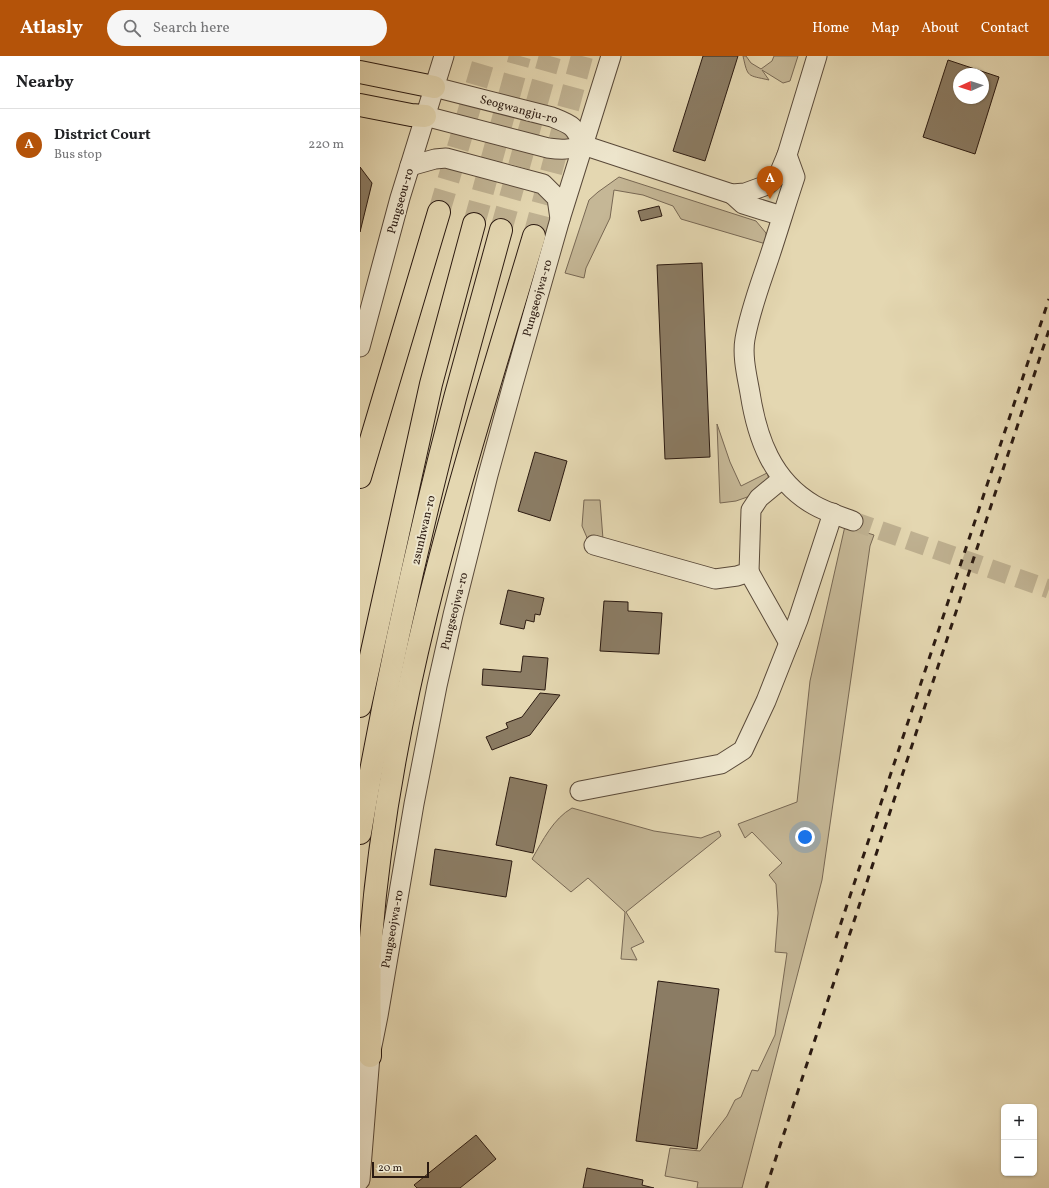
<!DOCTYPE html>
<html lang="en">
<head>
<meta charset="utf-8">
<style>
  :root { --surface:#fff; --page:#f6f6f6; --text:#202124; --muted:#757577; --line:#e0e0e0; --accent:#b45309 }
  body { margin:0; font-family:Vollkorn,serif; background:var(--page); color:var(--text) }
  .controls { position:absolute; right:12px; bottom:12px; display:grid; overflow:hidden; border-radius:6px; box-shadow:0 1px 3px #0004 }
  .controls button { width:36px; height:36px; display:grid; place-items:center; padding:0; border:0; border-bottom:1px solid var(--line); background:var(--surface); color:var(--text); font:20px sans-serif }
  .compass { position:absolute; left:593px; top:12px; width:36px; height:36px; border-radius:50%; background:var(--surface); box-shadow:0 1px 3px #0004; rotate:267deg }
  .scale { position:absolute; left:12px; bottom:10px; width:57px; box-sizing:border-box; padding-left:4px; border:2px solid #2b1a11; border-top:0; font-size:11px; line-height:14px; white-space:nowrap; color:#2b1a11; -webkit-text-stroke:3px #ede5cc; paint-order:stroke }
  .you { position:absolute; left:445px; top:781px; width:14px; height:14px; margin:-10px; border:3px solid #fff; border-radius:50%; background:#1a73e8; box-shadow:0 0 0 6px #1a73e833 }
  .badge { display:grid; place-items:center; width:26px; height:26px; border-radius:50%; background:var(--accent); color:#fff; font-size:13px; font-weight:700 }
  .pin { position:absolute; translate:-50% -33px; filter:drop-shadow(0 1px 2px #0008) }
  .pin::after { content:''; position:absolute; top:21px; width:14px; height:12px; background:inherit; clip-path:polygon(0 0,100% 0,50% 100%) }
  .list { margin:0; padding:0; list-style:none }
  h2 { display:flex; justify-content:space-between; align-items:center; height:52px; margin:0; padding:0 16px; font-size:17px }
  h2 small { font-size:13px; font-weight:400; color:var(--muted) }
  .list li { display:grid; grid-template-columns:26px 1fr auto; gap:12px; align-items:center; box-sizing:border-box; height:72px; padding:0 16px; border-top:1px solid var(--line) }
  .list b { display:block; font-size:15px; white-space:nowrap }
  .list p { margin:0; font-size:13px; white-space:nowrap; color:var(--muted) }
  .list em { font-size:13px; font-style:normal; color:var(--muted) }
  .icon { flex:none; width:22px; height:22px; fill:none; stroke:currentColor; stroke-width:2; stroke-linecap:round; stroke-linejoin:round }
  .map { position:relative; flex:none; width:689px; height:1132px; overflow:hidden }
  header { display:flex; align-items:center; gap:24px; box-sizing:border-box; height:56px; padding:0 20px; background:var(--accent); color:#fff }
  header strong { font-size:19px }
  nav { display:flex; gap:22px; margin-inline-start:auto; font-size:14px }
  .search { width:280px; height:36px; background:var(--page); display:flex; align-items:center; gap:10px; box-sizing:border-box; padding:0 14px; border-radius:22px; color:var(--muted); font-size:15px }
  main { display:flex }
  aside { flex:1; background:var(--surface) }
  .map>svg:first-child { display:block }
  .green { fill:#c5b796; stroke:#786854 }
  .building { fill:#8b7c64; stroke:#2b1a11; fill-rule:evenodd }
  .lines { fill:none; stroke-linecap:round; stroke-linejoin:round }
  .minor-tunnel { stroke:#bfb191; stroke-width:19; stroke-dasharray:19 10; stroke-linecap:butt }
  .highway-tunnel { stroke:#bfb191; stroke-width:22; stroke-dasharray:22 11; stroke-linecap:butt }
  .minor-casing { stroke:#594939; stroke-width:21 }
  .major-casing { stroke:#2b1a11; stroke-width:24 }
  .highway-casing { stroke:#2b1a11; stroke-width:24 }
  .minor { stroke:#ede5cc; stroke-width:19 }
  .major { stroke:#e4d7b1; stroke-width:22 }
  .highway { stroke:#e4d7b1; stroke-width:22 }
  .rail { stroke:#2b1a11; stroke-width:3; stroke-dasharray:7 7; stroke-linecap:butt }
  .labels { text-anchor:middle; stroke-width:4; stroke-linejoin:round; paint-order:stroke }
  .street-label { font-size:12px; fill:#2b1a11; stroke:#ede5cc }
</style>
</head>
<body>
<header>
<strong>Atlasly</strong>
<div class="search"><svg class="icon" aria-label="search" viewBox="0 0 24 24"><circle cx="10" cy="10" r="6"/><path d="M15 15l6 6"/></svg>Search here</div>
<nav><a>Home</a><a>Map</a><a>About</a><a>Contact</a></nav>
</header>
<main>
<aside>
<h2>Nearby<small></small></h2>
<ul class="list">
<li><span class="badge">A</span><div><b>District Court</b><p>Bus stop</p></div><em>220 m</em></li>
</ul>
</aside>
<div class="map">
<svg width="689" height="1132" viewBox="0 0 689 1132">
  <rect width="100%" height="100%" fill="#e4d7b1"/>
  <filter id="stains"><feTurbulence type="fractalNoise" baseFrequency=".005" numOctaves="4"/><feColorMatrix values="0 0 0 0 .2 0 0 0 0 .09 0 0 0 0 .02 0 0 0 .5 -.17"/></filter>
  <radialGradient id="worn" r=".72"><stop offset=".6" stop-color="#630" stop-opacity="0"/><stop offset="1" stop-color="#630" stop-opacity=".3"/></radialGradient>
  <g class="green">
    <path d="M383,0H386L391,7L401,13L412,5L414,0H438L430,25L423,27L402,14L409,24C387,19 388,22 383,0Z"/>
    <path d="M259,121L396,165L406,177V188L321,163L313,150L283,139L254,134L250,162L226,212L224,222L205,217L229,144L238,136Z"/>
    <path d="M357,368L370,406L381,430L407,417L410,426L393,439L376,445L360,447Z"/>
    <path d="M224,444H240L243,483L228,484L222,470Z"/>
    <path d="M485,470L514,479L510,490L462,824L382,1132H337L338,1126L305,1120L310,1092L340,1095L367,1060L375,1044L381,1041L392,1014L398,1015L415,979L427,897L415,896L418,857L416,828L409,819L422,807L392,776L385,782L378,768L437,746L450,625Z"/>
    <path d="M212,752L294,775L341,782L359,775L361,780L266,856L284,886L271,892L277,904L261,903L265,856L228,822L211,836L172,803C183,784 193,763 212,752Z"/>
  </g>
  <g class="building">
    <path d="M343,0H378L345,105L313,95Z"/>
    <path d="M588,4L639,21L615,98L563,81ZM599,18H623V42H599Z"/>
    <path d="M0,111L12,127L0,176Z"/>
    <path d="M299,150L302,160L281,165L278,155Z"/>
    <path d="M342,207L350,401L305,403L297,209Z"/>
    <path d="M175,396L207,405L190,465L158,455Z"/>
    <path d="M148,534L184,542L180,559L175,558L174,566L166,564L164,573L140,568Z"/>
    <path d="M244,545L268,546V555L302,557L299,598L240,595Z"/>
    <path d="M163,600L188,602L185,634L122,629L123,613L161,616Z"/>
    <path d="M180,637L200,639L170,679L132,694L126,681L148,672L146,667L162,661Z"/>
    <path d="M150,721L187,729L173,797L136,789Z"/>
    <path d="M75,793L152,805L146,841L70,829Z"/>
    <path d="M298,925L359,933L337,1093L276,1085Z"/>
    <path d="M116,1079L136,1103L100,1132H57L54,1129Z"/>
    <path d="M227,1112L283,1124L282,1129L294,1132H223Z"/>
  </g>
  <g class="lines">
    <path class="minor-tunnel" d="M493,465L689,533"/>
    <g class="highway-tunnel">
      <path d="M79,156L125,0"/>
      <path d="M114,168L160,0"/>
      <path d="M141,174L190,0"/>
      <path d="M174,180L222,0"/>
    </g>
    <defs>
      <g id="minor">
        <path d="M74,31L192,61C212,69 214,69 223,89"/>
        <path d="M65,60L188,92C201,94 210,94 223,89"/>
        <path d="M223,89L372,138L385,137L407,129L419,118L427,99L457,0"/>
        <path d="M427,99L435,121C426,148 418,175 409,202C400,229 390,255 385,283C382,300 387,320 390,337C397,382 412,425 454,449C466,456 480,460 493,465"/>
        <path d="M50,110L75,103L86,102L183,128L197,142L200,163"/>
        <path d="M372,138L383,148L422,160"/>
        <path d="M0,291L40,142L84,0"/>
        <path d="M234,489L355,523L377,520L389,516L391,454L399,442L422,423"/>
        <path d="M389,516L429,587"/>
        <path d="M220,735L361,708L383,694L406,645L438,564L473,457"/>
        <path d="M0,1124L10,1000L18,960L54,748L77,630L93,559L128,419L153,328L200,163L251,0"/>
      </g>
      <g id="major">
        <path d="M0,16L74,31"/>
        <path d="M0,49L51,59L65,60"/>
      </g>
      <g id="highway">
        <path d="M0,421L79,156"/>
        <path d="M0,650L71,328L114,168"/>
        <path d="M0,777C25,631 57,486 95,342C110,286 126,230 141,174"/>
        <path d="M10,1000C10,960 8,921 11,882C30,641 105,410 174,180"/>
      </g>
    </defs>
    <use href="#minor" class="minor-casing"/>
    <use href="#major" class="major-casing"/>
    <use href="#highway" class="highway-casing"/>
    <use href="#minor" class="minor"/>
    <use href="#major" class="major"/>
    <use href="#highway" class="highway"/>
    <g class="rail">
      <path d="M476,882L689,243"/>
      <path d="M406,1132L689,274"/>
    </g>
  </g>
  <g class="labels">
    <g class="street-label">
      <text transform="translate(159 53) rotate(15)" y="4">Seogwangju-ro</text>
      <text transform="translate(40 145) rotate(-74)" y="4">Pungseou-ro</text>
      <text transform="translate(177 242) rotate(-74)" y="4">Pungseojwa-ro</text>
      <text transform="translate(63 474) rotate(-77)" y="4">2sunhwan-ro</text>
      <text transform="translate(94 555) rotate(-76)" y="4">Pungseojwa-ro</text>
      <text transform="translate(32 873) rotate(-80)" y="4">Pungseojwa-ro</text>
    </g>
  </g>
  <rect width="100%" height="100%" filter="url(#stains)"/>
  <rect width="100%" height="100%" fill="url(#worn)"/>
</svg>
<div class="controls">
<button>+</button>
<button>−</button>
</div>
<svg class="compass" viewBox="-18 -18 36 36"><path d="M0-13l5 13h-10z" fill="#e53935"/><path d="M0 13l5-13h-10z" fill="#757577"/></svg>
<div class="scale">20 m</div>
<div class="you"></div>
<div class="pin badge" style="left:410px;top:143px">A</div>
</div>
</main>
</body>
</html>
